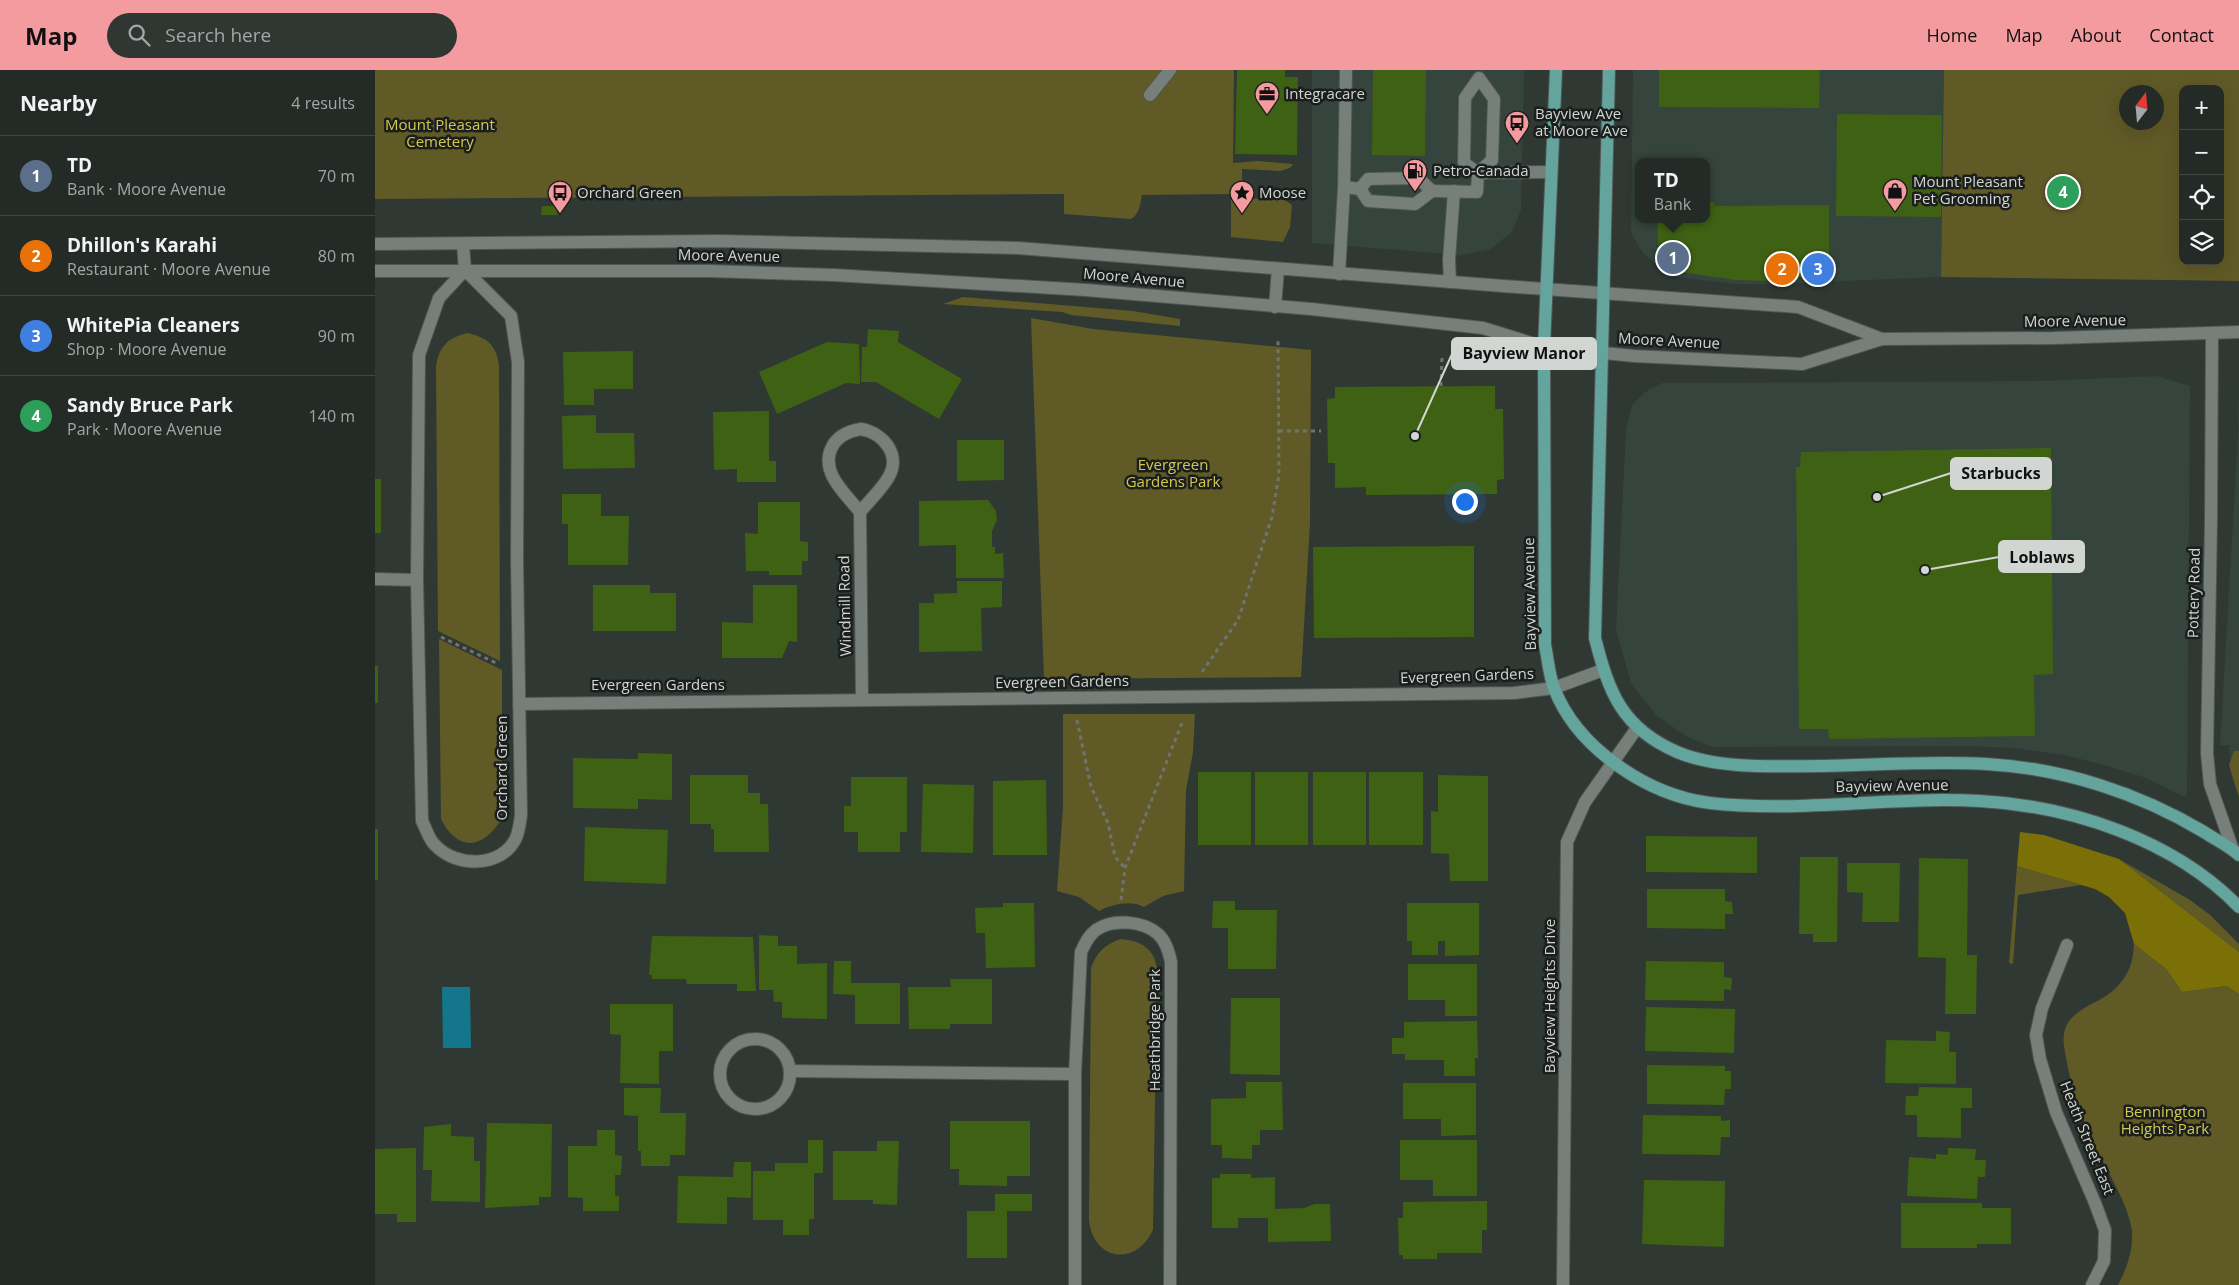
<!DOCTYPE html>
<html lang="en">
<head>
<meta charset="utf-8">
<style>
  :root { --surface:#242a26; --page:#303632; --text:#f1f3f6; --muted:#a3a7a7; --line:#414643; --accent:#f49b9f }
  body { margin:0; font-family:"Open Sans",sans-serif; background:var(--page); color:var(--text) }
  .controls { position:absolute; right:15px; top:15px; display:grid; overflow:hidden; border-radius:10px; box-shadow:0 5px 20px #0002 }
  .controls button { width:45px; height:45px; display:grid; place-items:center; padding:0; border:0; border-bottom:1px solid var(--line); background:var(--surface); color:var(--text); font:25px sans-serif }
  .compass { position:absolute; left:1744px; top:15px; width:45px; height:45px; border-radius:50%; background:var(--surface); box-shadow:0 5px 20px #0002; rotate:16deg }
  .you { position:absolute; left:1089px; top:431px; width:18px; height:18px; margin:-12px; border:4px solid #fff; border-radius:50%; background:#1a73e8; box-shadow:0 0 0 8px #1a73e833 }
  .badge { display:grid; place-items:center; width:32px; height:32px; border-radius:50%; background:var(--accent); color:#fff; font-size:16px; font-weight:700 }
  .pin { position:absolute; translate:-50% -50%; border:2px solid #fff; box-shadow:0 1px 5px #0006 }
  .popup { position:absolute; left:1260px; top:88px; width:75px; height:65px; box-sizing:border-box; display:grid; place-content:center; border-radius:10px; background:var(--surface); filter:drop-shadow(0 1px 4px #0005); font-size:16px; white-space:nowrap; color:var(--muted) }
  .popup b { font-size:19px; color:var(--text) }
  .popup::after { content:''; position:absolute; left:50%; top:100%; margin-left:-10px; border:10px solid transparent; border-top-color:var(--surface) }
  .list { margin:0; padding:0; list-style:none }
  h2 { display:flex; justify-content:space-between; align-items:center; height:65px; margin:0; padding:0 20px; font-size:21px }
  h2 small { font-size:16px; font-weight:400; color:var(--muted) }
  .list li { display:grid; grid-template-columns:32px 1fr auto; gap:15px; align-items:center; box-sizing:border-box; height:80px; padding:0 20px; border-top:1px solid var(--line) }
  .list b { display:block; font-size:19px; white-space:nowrap }
  .list p { margin:0; font-size:16px; white-space:nowrap; color:var(--muted) }
  .list em { font-size:16px; font-style:normal; color:var(--muted) }
  .icon { flex:none; width:28px; height:28px; fill:none; stroke:currentColor; stroke-width:2; stroke-linecap:round; stroke-linejoin:round }
  .map { position:relative; flex:none; width:1864px; height:1215px; overflow:hidden }
  header { display:flex; align-items:center; gap:30px; box-sizing:border-box; height:70px; padding:0 25px; background:var(--accent); color:#111 }
  header strong { font-size:24px }
  nav { display:flex; gap:28px; margin-inline-start:auto; font-size:18px }
  .search { width:350px; height:45px; background:var(--page); display:flex; align-items:center; gap:12px; box-sizing:border-box; padding:0 18px; border-radius:28px; color:var(--muted); font-size:19px }
  main { display:flex }
  aside { flex:1; background:var(--surface) }
  .map>svg:first-child { display:block }
  .built { fill:#35443c; fill-rule:evenodd }
  .green { fill:#605a27; fill-rule:evenodd }
  .forest { fill:#7b7007 }
  .water { fill:#14768b }
  .building { fill:#3f6114 }
  .lines { fill:none; stroke-linecap:round; stroke-linejoin:round }
  .minor-casing { stroke:#505652; stroke-width:14 }
  .major-casing { stroke:#505652; stroke-width:14 }
  .path { stroke:#6e7571; stroke-width:3; stroke-dasharray:4 4; stroke-linecap:butt }
  .minor { stroke:#767f7a; stroke-width:12 }
  .major { stroke:#63a49d; stroke-width:12 }
  .labels { text-anchor:middle; stroke-width:5; stroke-linejoin:round; paint-order:stroke }
  .poi-label { font-size:15px; fill:#d1d6d3; stroke:#1a1e1c; text-anchor:start }
  .park-label { font-size:15px; fill:#d6c84e; stroke:#1a1e1c }
  .street-label { font-size:15px; fill:#d1d6d3; stroke:#1a1e1c }
  .leader { fill:none; stroke:#d1d6d3; stroke-width:2 }
  .callout-dot { fill:#d1d6d3; stroke:#1a1e1c; stroke-width:2 }
  .callout { fill:#d1d6d3; stroke:#d1d6d3; stroke-width:2 }
  .callout-label { font-size:16px; text-anchor:middle; font-weight:bold; fill:#111 }
</style>
</head>
<body>
<header>
<strong>Map</strong>
<div class="search"><svg class="icon" aria-label="search" viewBox="0 0 24 24"><circle cx="10" cy="10" r="6"/><path d="M15 15l6 6"/></svg>Search here</div>
<nav><a>Home</a><a>Map</a><a>About</a><a>Contact</a></nav>
</header>
<main>
<aside>
<h2>Nearby<small>4 results</small></h2>
<ul class="list">
<li><span class="badge" style="background:#5c6f8a">1</span><div><b>TD</b><p>Bank · Moore Avenue</p></div><em>70 m</em></li>
<li><span class="badge" style="background:#e8710a">2</span><div><b>Dhillon's Karahi</b><p>Restaurant · Moore Avenue</p></div><em>80 m</em></li>
<li><span class="badge" style="background:#3f7fe0">3</span><div><b>WhitePia Cleaners</b><p>Shop · Moore Avenue</p></div><em>90 m</em></li>
<li><span class="badge" style="background:#2e9e5b">4</span><div><b>Sandy Bruce Park</b><p>Park · Moore Avenue</p></div><em>140 m</em></li>
</ul>
</aside>
<div class="map">
<svg width="1864" height="1215" viewBox="0 0 1864 1215">
  <rect width="100%" height="100%" fill="#303833"/>
  <g class="built">
    <path d="M937,0H1149L1146,140L1137,162L1114,180L1085,185L937,173Z"/>
    <path d="M1258,0H1569L1566,207L1396,214H1360L1294,206L1267,182L1256,162ZM1264,92H1332V149H1264Z"/>
    <path d="M1781,306L1815,316L1812,725L1807,726L1771,708L1736,697L1694,686L1640,678L1591,676L1337,677L1312,667L1281,645L1256,613L1241,560L1251,360L1257,335L1270,322L1287,313L1667,311Z"/>
    <path d="M1864,313V722H1862L1856,705L1854,675H1845L1863,365Z"/>
  </g>
  <g class="green">
    <path d="M0,0H859L858,93L883,91L918,94L915,98L905,101L867,99V128L910,130L917,135L915,157L908,172L856,167V124L767,125C765,135 765,143 756,149L689,144V124L0,129Z"/>
    <path d="M1569,0H1864V211L1566,207ZM1808,19H1845V191H1808ZM1752,22H1782V52H1752Z"/>
    <path d="M588,227L758,241L805,249V256L696,245L687,242L568,234Z"/>
    <path d="M656,248L718,259L936,280L935,453L926,607L669,609Z"/>
    <path d="M92,263C112,267 121,275 124,295L125,591L63,561L61,296C64,276 73,268 92,263Z"/>
    <path d="M64,569L127,600V748C109,779 83,783 66,749Z"/>
    <path d="M688,644H820L818,682L811,720L809,821L788,826L769,837C755,830 738,834 724,841L704,827L682,821L688,737Z"/>
    <path d="M1859,681H1864V727L1854,695Z"/>
    <path d="M1744,789L1815,830L1835,845L1864,874V882Z"/>
    <path d="M1642,796L1706,815L1643,825L1638,894L1634,893Z"/>
    <path d="M746,869C766,871 779,878 782,899L778,1160C761,1197 718,1191 714,1150L716,898C721,883 730,874 746,869Z"/>
    <path d="M1759,874L1791,899L1807,922L1851,916L1864,924V1215H1743C1752,1198 1758,1181 1757,1161C1754,1133 1726,1091 1714,1064C1703,1037 1693,1005 1689,976C1684,939 1722,937 1741,918C1754,905 1758,892 1759,874Z"/>
  </g>
  <path class="forest" d="M1645,762L1669,765L1744,789L1864,882V924L1851,916L1807,922L1791,899L1759,874L1750,843L1734,827L1720,819L1642,796Z"/>
  <path class="water" d="M67,917H95L96,978H68Z"/>
  <g class="building">
    <path d="M862,0H910V7H923L922,85L860,84Z"/>
    <path d="M998,0H1051L1050,86L997,85Z"/>
    <path d="M1284,0H1445L1444,38L1284,37Z"/>
    <path d="M1462,44L1567,45L1566,147L1461,146Z"/>
    <path d="M1332,132H1339V136L1454,135V207H1398L1399,211L1361,210L1298,201L1283,185V149H1332Z"/>
    <path d="M167,136H183L182,145H166Z"/>
    <path d="M493,259L524,261L523,272L587,309L564,349L501,312H486L487,277H492Z"/>
    <path d="M452,272L484,274L485,314L471,313L402,344L384,302Z"/>
    <path d="M258,281V319H219V335H189L188,282Z"/>
    <path d="M1120,316V339H1128L1129,409L1122,410V424L991,425V417L960,418V393H953L952,329L960,328V317Z"/>
    <path d="M394,341V391H401V412H362V399L339,400L338,342Z"/>
    <path d="M221,345V363H259L260,398L188,399L187,346Z"/>
    <path d="M582,370H629V410L582,411Z"/>
    <path d="M1676,378L1678,604L1659,605L1660,666L1454,669L1453,659H1424L1421,397H1425L1426,382Z"/>
    <rect x="0" y="409" width="6" height="54"/>
    <path d="M187,424H226V446H254L253,495H193V454H187Z"/>
    <path d="M613,430L621,441L622,450L617,461V477H620V484L628,483L629,508H581V475L544,476V431Z"/>
    <path d="M383,432H425V471L433,472V491H427V505H394V501H371L370,463L383,464Z"/>
    <path d="M1099,476V567L939,568L938,477Z"/>
    <path d="M582,511H627V537L606,538L607,581L544,582V533H559V524L582,523Z"/>
    <path d="M218,515H275V523H301V561H218Z"/>
    <path d="M378,515H422V572L414,571L407,588H347V552L378,553Z"/>
    <rect x="0" y="596" width="3" height="37"/>
    <path d="M263,683L297,684V730L263,729V739L198,738V688L263,689Z"/>
    <rect x="823" y="702" width="53" height="73"/>
    <rect x="880" y="702" width="53" height="73"/>
    <rect x="938" y="702" width="53" height="73"/>
    <rect x="994" y="702" width="54" height="73"/>
    <path d="M315,705H373V723H385V734H393L394,782H339V759H336V754H315Z"/>
    <path d="M1063,705L1113,706V811H1075L1074,784L1056,783V741L1063,742Z"/>
    <path d="M476,707H532V762H525V782H483V762H469V736H476Z"/>
    <path d="M671,710L672,785H618V711Z"/>
    <path d="M548,714L599,715L598,783L546,782Z"/>
    <path d="M210,757L293,760L291,814L209,811Z"/>
    <rect x="0" y="759" width="3" height="51"/>
    <path d="M1271,766L1382,767V803L1271,802Z"/>
    <path d="M1425,787H1463L1462,872H1438V864H1424Z"/>
    <path d="M1544,788L1593,789L1592,885H1602L1601,944H1570L1571,888L1543,887Z"/>
    <path d="M1472,793H1525L1524,852H1487L1488,823L1472,822Z"/>
    <path d="M1272,819H1350V831L1357,832L1358,844H1350V859L1272,858Z"/>
    <path d="M838,831H860V840H902L901,899H853V858H837Z"/>
    <path d="M628,833H659L660,897L611,898L610,863H601L600,838L628,837Z"/>
    <path d="M1032,833H1104V885L1070,886V871H1063V885H1037V871H1032Z"/>
    <path d="M384,865L403,866V876H422V894L452,893V949L407,948V932H399L398,920H384Z"/>
    <path d="M277,866L378,867L381,921H362V914H312L311,909H277V905H274Z"/>
    <path d="M459,891H476V913H525V954H480V925L458,924Z"/>
    <path d="M1271,891L1349,892V907L1357,908L1356,920L1349,919V931L1270,930Z"/>
    <path d="M1033,894H1102V946H1070V930H1033Z"/>
    <path d="M575,909H617V954H575V959H534L533,917H576Z"/>
    <path d="M856,928H905V1005L855,1004Z"/>
    <path d="M235,934H298V981H284V1014L245,1013L246,965L235,964Z"/>
    <path d="M1271,937L1360,939L1359,983L1270,981Z"/>
    <path d="M1102,951L1103,988H1100V1006H1069V990H1030V984H1017V968H1029V952Z"/>
    <path d="M1561,961L1575,962L1574,982H1581V1014L1510,1013L1511,970L1561,971Z"/>
    <path d="M1272,995L1350,996V1001H1356V1019H1350L1349,1035L1272,1034Z"/>
    <path d="M871,1012H907L908,1060H885V1075H877V1089L847,1088V1075H836V1029L871,1028Z"/>
    <path d="M1028,1013H1101V1065L1066,1066V1049H1028Z"/>
    <path d="M1544,1017L1597,1018V1038H1586V1068L1542,1067V1045H1530L1531,1026H1543Z"/>
    <path d="M249,1018H286L285,1043H311L310,1085H295V1096H266V1081H263V1046L249,1045Z"/>
    <path d="M1268,1045L1346,1046V1051L1355,1050V1067H1346L1345,1085L1267,1084Z"/>
    <path d="M575,1051H655V1106H632V1116L584,1115V1099H575Z"/>
    <path d="M112,1053L177,1054L176,1127H164V1135L110,1138Z"/>
    <path d="M76,1054V1066L99,1067V1091H105V1132L56,1131L57,1100H48L49,1057Z"/>
    <path d="M222,1060H240V1085L247,1086L246,1105H240V1126H244V1141H208V1128L193,1127V1076H222Z"/>
    <path d="M433,1070H448V1103H439V1149H434V1165H408V1150H378V1101H400V1093H433Z"/>
    <path d="M1025,1070H1102V1126H1058V1110H1025Z"/>
    <path d="M502,1071H524L522,1135L498,1134V1130H458V1081H502Z"/>
    <path d="M41,1078V1152H22V1144H0V1079Z"/>
    <path d="M1573,1078L1601,1079L1600,1090H1611L1610,1107H1603L1602,1129L1532,1126L1534,1087L1561,1089V1084L1573,1085Z"/>
    <path d="M359,1092H376V1128L352,1127V1154L302,1153L303,1106L358,1107Z"/>
    <path d="M845,1104H876V1108L900,1107V1139L929,1138L940,1134H955L956,1171L893,1172V1148H863V1158H837V1108H845Z"/>
    <path d="M1269,1110L1350,1111L1349,1177L1267,1174Z"/>
    <path d="M620,1124H657V1141H632V1188H592V1141H620Z"/>
    <path d="M1112,1131V1160H1107V1183H1062V1189H1028V1185H1024L1023,1148H1028V1132Z"/>
    <path d="M1526,1133H1607V1138H1636V1174H1602V1178H1526Z"/>
  </g>
  <g class="lines">
    <defs>
      <g id="minor">
        <path d="M775,25L795,0"/>
        <path d="M1103,103L1176,102"/>
        <path d="M969,117L985,119L993,109L1043,108L1057,121L1040,134L993,131L985,119"/>
        <path d="M1057,121L1102,122L1103,103L1089,93L1090,28L1104,8L1119,29L1117,90L1103,103"/>
        <path d="M0,174L344,171L643,178L1128,216L1423,237L1507,269"/>
        <path d="M88,174L90,200L136,246L143,292L142,490L146,745C145,752 144,761 141,768C127,798 81,798 60,775C54,770 51,758 47,751L42,510L44,285L64,228L90,200"/>
        <path d="M0,201H335L459,205L711,220L936,239L1108,258L1169,277L1259,286L1427,294L1507,269L1679,268L1864,262"/>
        <path d="M964,204L969,117L971,0"/>
        <path d="M1075,212L1074,190L1079,121"/>
        <path d="M900,237L903,199"/>
        <path d="M1837,263L1836,451L1832,683L1835,714L1858,780"/>
        <path d="M486,359C509,363 527,386 513,408C506,420 494,431 485,442C471,424 444,402 457,377C463,365 474,361 486,359Z"/>
        <path d="M485,442L487,630"/>
        <path d="M0,509L42,510"/>
        <path d="M144,634L1139,623L1179,618L1228,600"/>
        <path d="M1692,875L1667,938L1661,965L1665,989L1681,1042L1720,1133L1730,1160L1729,1191L1717,1215"/>
        <circle cx="380" cy="1004" r="35"/>
        <path d="M415,1001L700,1004"/>
        <path d="M700,1215V1004L706,882C710,874 713,866 721,860C738,848 768,851 783,864C791,871 794,882 796,892L795,1215"/>
        <path d="M1188,1215L1192,772L1210,732L1262,658"/>
      </g>
      <g id="major">
        <path d="M1181,0L1169,277L1170,575C1173,589 1174,605 1179,618C1202,678 1272,725 1335,733C1424,743 1515,726 1605,731C1697,736 1799,770 1864,837"/>
        <path d="M1234,0L1220,568C1234,623 1247,658 1302,682C1344,700 1403,696 1448,696C1502,695 1557,691 1611,694C1687,698 1764,723 1829,762C1841,770 1854,776 1864,785"/>
      </g>
    </defs>
    <use href="#minor" class="minor-casing"/>
    <use href="#major" class="major-casing"/>
    <g class="path">
      <path d="M1066,316L1067,288"/>
      <path d="M904,361H946"/>
      <path d="M66,567L121,593"/>
      <path d="M827,602L863,550L897,447L904,404L903,271"/>
      <path d="M702,650L716,717L733,753L740,787L750,798"/>
      <path d="M746,830L750,798L808,650"/>
    </g>
    <use href="#minor" class="minor"/>
    <use href="#major" class="major"/>
  </g>
  <defs>
    <symbol id="office-pin" viewBox="-11 -11 22 30"><path d="M0 17L-7.5 6A9.5 9.5 0 1 1 7.5 6Z" fill="#f49b9f" stroke="#1a1e1c"/><path d="M-6-3h4V-5.5h4V-3h4V5H-6ZM-1-4.5V-3h2v-1.5ZM-6 0V1H6V0Z" fill="#111"/></symbol>
    <symbol id="bus-pin" viewBox="-11 -11 22 30"><path d="M0 17L-7.5 6A9.5 9.5 0 1 1 7.5 6Z" fill="#f49b9f" stroke="#1a1e1c"/><path d="M-5-6H5V4H4V6H2V4H-2V6H-4V4H-5ZM-3.5-4V0h7V-4ZM-3.5 1.2v1.5H-2V1.2ZM2 1.2v1.5H3.5V1.2Z" fill="#111"/></symbol>
    <symbol id="fuel-pin" viewBox="-11 -11 22 30"><path d="M0 17L-7.5 6A9.5 9.5 0 1 1 7.5 6Z" fill="#f49b9f" stroke="#1a1e1c"/><path d="M-5.5-6h7V0h2V4h1.3V-2.5L3-4.5l.8-.8L6-3V5H2.5V1h-1V6h-7ZM-4.2-4.7v3.2H.2V-4.7Z" fill="#111"/></symbol>
    <symbol id="shop-pin" viewBox="-11 -11 22 30"><path d="M0 17L-7.5 6A9.5 9.5 0 1 1 7.5 6Z" fill="#f49b9f" stroke="#1a1e1c"/><path d="M-5-2.5h2.3a2.7 3.5 0 0 1 5.4 0H5L5.5 6h-11ZM-1.5-2.5h3a1.5 2.3 0 0 0-3 0Z" fill="#111"/></symbol>
    <symbol id="sight-pin" viewBox="-11 -11 22 30"><path d="M0 17L-7.5 6A9.5 9.5 0 1 1 7.5 6Z" fill="#f49b9f" stroke="#1a1e1c"/><path d="M0-6L1.8-2.2L6-1.7L2.9 1.2L3.7 5.4L0 3.3L-3.7 5.4L-2.9 1.2L-6-1.7L-1.8-2.2Z" fill="#111"/></symbol>
  </defs>
  <g fill-rule="evenodd">
    <use href="#office-pin" x="878" y="10" width="28" height="38"/>
    <use href="#bus-pin" x="1128" y="39" width="28" height="38"/>
    <use href="#fuel-pin" x="1026" y="87" width="28" height="38"/>
    <use href="#shop-pin" x="1506" y="107" width="28" height="38"/>
    <use href="#bus-pin" x="171" y="109" width="28" height="38"/>
    <use href="#sight-pin" x="853" y="109" width="28" height="38"/>
  </g>
  <g class="labels">
    <g class="poi-label">
      <text x="910" y="29">Integracare</text>
      <text x="1160" y="49">Bayview Ave<tspan x="1160" dy="17">at Moore Ave</tspan></text>
      <text x="1058" y="106">Petro-Canada</text>
      <text x="1538" y="117">Mount Pleasant<tspan x="1538" dy="17">Pet Grooming</tspan></text>
      <text x="202" y="128">Orchard Green</text>
      <text x="884" y="128">Moose</text>
    </g>
    <g class="park-label">
      <text x="65" y="60">Mount Pleasant<tspan x="65" dy="17">Cemetery</tspan></text>
      <text x="798" y="400">Evergreen<tspan x="798" dy="17">Gardens Park</tspan></text>
      <text x="1790" y="1047">Bennington<tspan x="1790" dy="17">Heights Park</tspan></text>
    </g>
    <g class="street-label">
      <text transform="translate(354 186) rotate(1)" y="5">Moore Avenue</text>
      <text transform="translate(759 208) rotate(5)" y="5">Moore Avenue</text>
      <text transform="translate(1700 251) rotate(-1)" y="5">Moore Avenue</text>
      <text transform="translate(1294 271) rotate(3)" y="5">Moore Avenue</text>
      <text transform="translate(1819 523) rotate(-89)" y="5">Pottery Road</text>
      <text transform="translate(1155 524) rotate(-91)" y="5">Bayview Avenue</text>
      <text transform="translate(470 536) rotate(-91)" y="5">Windmill Road</text>
      <text transform="translate(1092 606) rotate(-2)" y="5">Evergreen Gardens</text>
      <text transform="translate(687 612) rotate(-1)" y="5">Evergreen Gardens</text>
      <text x="283" y="620">Evergreen Gardens</text>
      <text transform="translate(127 698) rotate(-90)" y="5">Orchard Green</text>
      <text transform="translate(1517 716) rotate(-1)" y="5">Bayview Avenue</text>
      <text transform="translate(1175 926) rotate(-90)" y="5">Bayview Heights Drive</text>
      <text transform="translate(780 960) rotate(-90)" y="5">Heathbridge Park</text>
      <text transform="translate(1712 1068) rotate(68)" y="5">Heath Street East</text>
    </g>
  </g>
  <path class="leader" d="M1040 366L1077 284M1502 427L1576 403M1550 500L1624 487"/>
  <g class="callout-dot">
    <circle cx="1040" cy="366" r="5"/>
    <circle cx="1502" cy="427" r="5"/>
    <circle cx="1550" cy="500" r="5"/>
  </g>
  <g class="callout">
    <rect x="1077" y="268" width="144" height="31" rx="5"/>
    <rect x="1576" y="388" width="100" height="31" rx="5"/>
    <rect x="1624" y="471" width="85" height="31" rx="5"/>
  </g>
  <g class="callout-label">
    <text x="1149" y="289">Bayview Manor</text>
    <text x="1626" y="409">Starbucks</text>
    <text x="1667" y="493">Loblaws</text>
  </g>
</svg>
<div class="controls">
<button>+</button>
<button>−</button>
<button><svg class="icon" aria-label="locate" viewBox="0 0 24 24"><circle cx="12" cy="12" r="6"/><path d="M12 2v4M12 18v4M2 12h4M18 12h4"/></svg></button>
<button><svg class="icon" aria-label="layers" viewBox="0 0 24 24"><path d="M12 4l9 5-9 5-9-5zM3 14l9 5 9-5"/></svg></button>
</div>
<svg class="compass" viewBox="-18 -18 36 36"><path d="M0-13l5 13h-10z" fill="#e53935"/><path d="M0 13l5-13h-10z" fill="#a3a7a7"/></svg>
<div class="you"></div>
<div class="pin badge" style="left:1298px;top:188px;background:#5c6f8a">1</div>
<div class="popup"><b>TD</b>Bank</div>
<div class="pin badge" style="left:1407px;top:199px;background:#e8710a">2</div>
<div class="pin badge" style="left:1443px;top:199px;background:#3f7fe0">3</div>
<div class="pin badge" style="left:1688px;top:122px;background:#2e9e5b">4</div>
</div>
</main>
</body>
</html>
